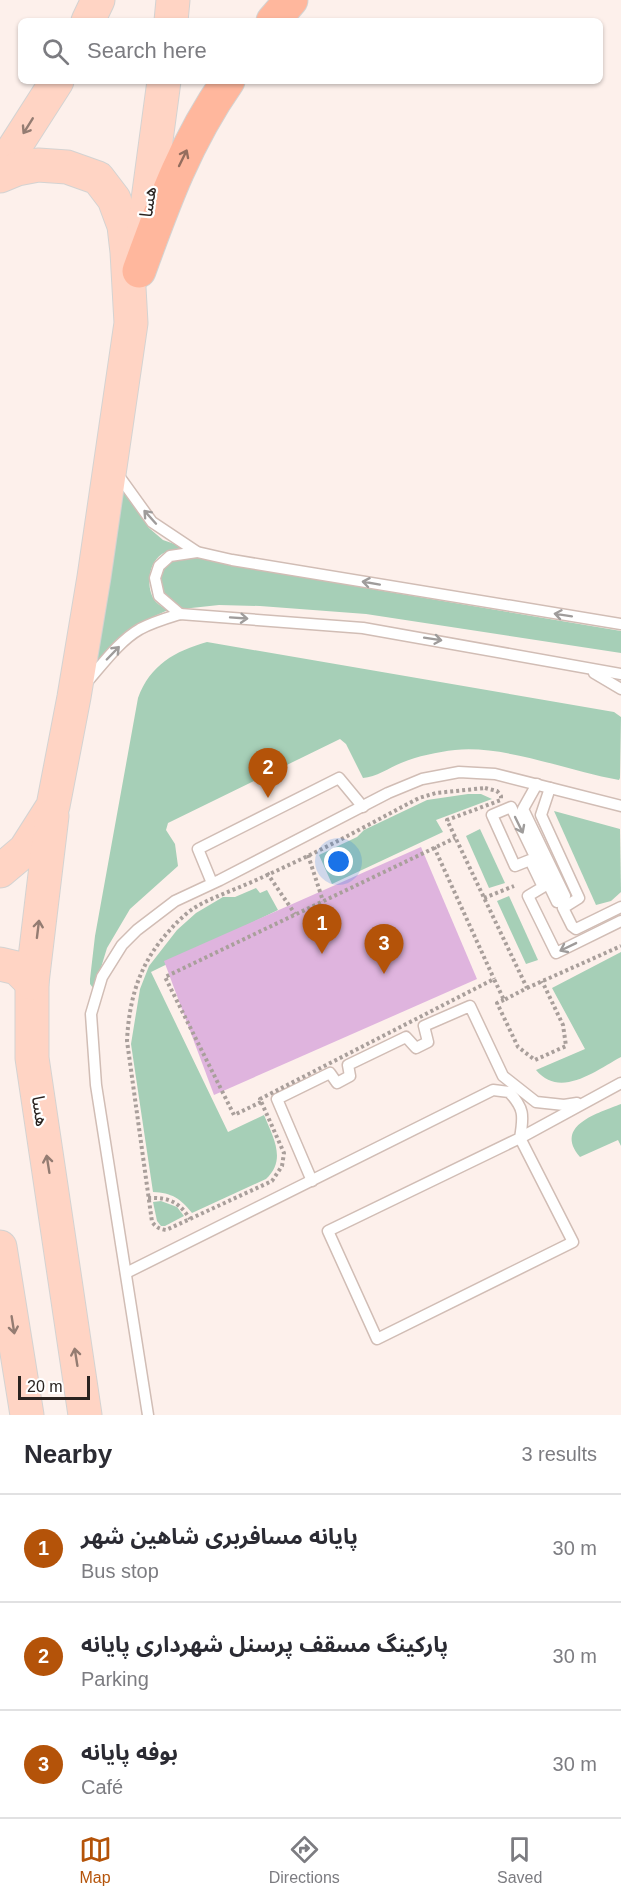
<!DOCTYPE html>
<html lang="en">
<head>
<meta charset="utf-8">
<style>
  :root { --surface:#fff; --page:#f2f2f3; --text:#2b2b33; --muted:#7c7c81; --line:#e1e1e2; --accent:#b45309 }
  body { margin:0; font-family:Helvetica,"Noto Sans Arabic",sans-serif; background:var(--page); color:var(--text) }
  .scale { position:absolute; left:18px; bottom:15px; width:72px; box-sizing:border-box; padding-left:6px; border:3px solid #2a2320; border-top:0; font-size:16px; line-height:21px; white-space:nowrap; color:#2a2320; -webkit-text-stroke:4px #fff; paint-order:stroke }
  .you { position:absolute; left:339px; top:862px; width:21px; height:21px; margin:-15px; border:4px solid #fff; border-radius:50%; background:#1a73e8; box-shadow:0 0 0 9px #1a73e833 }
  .badge { display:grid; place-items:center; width:39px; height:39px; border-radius:50%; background:var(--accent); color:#fff; font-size:20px; font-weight:700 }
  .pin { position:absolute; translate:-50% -50px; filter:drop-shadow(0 2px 3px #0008) }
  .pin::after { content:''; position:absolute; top:32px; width:21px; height:18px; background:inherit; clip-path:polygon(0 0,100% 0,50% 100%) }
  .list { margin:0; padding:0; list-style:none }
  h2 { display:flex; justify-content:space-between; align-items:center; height:78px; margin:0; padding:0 24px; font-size:26px }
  h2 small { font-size:20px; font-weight:400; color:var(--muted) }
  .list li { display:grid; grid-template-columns:39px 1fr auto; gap:18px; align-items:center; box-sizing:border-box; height:108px; padding:0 24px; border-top:2px solid var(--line) }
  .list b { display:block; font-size:22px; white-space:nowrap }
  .list p { margin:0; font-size:20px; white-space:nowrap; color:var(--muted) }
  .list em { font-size:20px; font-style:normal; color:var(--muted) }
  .icon { flex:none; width:33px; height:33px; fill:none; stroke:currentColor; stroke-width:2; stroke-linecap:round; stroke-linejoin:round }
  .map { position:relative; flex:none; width:621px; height:1415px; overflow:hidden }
  .search { position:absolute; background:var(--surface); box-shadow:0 2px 4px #0004; left:18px; right:18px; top:18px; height:66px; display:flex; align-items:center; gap:15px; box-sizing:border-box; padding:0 21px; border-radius:9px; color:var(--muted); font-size:22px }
  .sheet { height:402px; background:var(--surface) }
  nav { display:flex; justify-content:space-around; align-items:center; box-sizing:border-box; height:84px; border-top:2px solid var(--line); background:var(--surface); font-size:16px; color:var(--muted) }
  nav a { display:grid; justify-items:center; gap:3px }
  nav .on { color:var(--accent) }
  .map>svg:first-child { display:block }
  .green { fill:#a6cfb7 }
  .building { fill:#dfb4de }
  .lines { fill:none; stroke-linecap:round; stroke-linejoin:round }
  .service-casing { stroke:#d1bdb5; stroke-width:13 }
  .primary-casing { stroke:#d4d3d2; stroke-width:35 }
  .motorway-casing { stroke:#d4d3d2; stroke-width:35 }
  .path { stroke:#a99f9b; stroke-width:4; stroke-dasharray:3 3; stroke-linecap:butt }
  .service { stroke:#fff; stroke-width:10 }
  .primary { stroke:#ffd4c4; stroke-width:33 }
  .motorway { stroke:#ffb79d; stroke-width:33 }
  .oneway { stroke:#947c72 }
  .oneway2 { stroke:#946d5e }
  .oneway3 { stroke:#9f9c9b }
  .labels { text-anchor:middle; stroke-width:4.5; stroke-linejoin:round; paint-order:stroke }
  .street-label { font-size:18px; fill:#2a2320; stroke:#fff }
</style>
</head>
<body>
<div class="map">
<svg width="621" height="1415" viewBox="0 0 621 1415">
  <rect width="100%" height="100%" fill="#fdf0eb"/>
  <g class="green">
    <path d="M113,477L149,528L163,540L186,548C179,549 168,550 162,554C148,563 145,589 156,602C159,605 164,608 168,610L135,625L115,643L84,679Z"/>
    <path d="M193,555L354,586L621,631V653L366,614L260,606L219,605L182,609L162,593L159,580L164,566L170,560Z"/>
    <path d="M207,642L614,712L621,717L620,778L619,780C568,771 506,745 455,750C437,752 418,756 401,763C389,768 376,777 363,778L346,744L340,739L168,823L166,830L175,844L178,866L130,909L107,948L96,984L93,988L90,984V979L95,936L138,698C150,665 175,651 207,642Z"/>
    <path d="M468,794H481L492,799L436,820L443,832L332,884L319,855L357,837L364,830L427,800Z"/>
    <path d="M554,811L620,829L621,892L611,901L596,905Z"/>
    <path d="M480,829L505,883L489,888L466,836Z"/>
    <path d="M256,888L260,893L267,890L278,910L151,972L228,1132L264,1115C273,1137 287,1160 266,1179L192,1213C180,1198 172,1193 153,1192L131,1044L140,989L149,966L177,930L196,913L223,897H235Z"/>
    <path d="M509,896L538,960L526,964L497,901Z"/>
    <path d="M621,952V1057C595,1071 560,1099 536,1070L585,1049L552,988Z"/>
    <path d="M621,1104V1146L618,1140L580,1157C553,1125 599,1113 621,1104Z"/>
    <path d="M161,1201L177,1207L184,1216L165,1226H161L157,1221L153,1202Z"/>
  </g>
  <path class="building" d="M421,847L477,979L214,1095L164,961Z"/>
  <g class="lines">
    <defs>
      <g id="service">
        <path d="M116,472L152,522L197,552L232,560L621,624"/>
        <path d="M180,614L159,596L155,578L159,566L170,556L197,552"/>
        <path d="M594,673L621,689"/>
        <path d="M86,683C102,665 119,641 140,629C153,622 167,618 180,614L363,628L621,674"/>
        <path d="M537,784L523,809L565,896L557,902L511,807L492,815L515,866L530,860L543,887L528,896L556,953L621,921"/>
        <path d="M550,788L541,815L579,898L563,908L572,926L576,929L621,907"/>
        <path d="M212,883L198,849L339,778L363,807"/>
        <path d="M312,1181L277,1099L330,1073L337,1083L350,1076L348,1065L406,1037L416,1048L428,1042L424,1026L470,1006L503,1076L536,1102L564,1105L577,1103"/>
        <path d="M126,1273L493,1090L509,1092C524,1108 524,1115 520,1138L573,1242L377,1339L328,1231L520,1138L621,1083"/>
        <path d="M148,1415L96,1085L91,1014L102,977L122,945L137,930L175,901L220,880L388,793L422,779L459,772L495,774L621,806"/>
      </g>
      <g id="primary">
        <path d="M88,21L98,0"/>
        <path d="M171,21L173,0"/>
        <path d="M0,170L57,81"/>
        <path d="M0,176L17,169L38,165L67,167L98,178L114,199L124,226L127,252L131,323L94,577L74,697L53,806L25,850L0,871"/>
        <path d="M142,244L164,81"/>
        <path d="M52,816L32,983V1058L85,1415"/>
        <path d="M0,964L17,968L32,983"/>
        <path d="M0,1247L27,1415"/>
      </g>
      <g id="motorway">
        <path d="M273,21L291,0"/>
        <path d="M139,271C164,202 186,141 228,81"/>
      </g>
    </defs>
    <use href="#service" class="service-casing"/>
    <use href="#primary" class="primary-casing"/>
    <use href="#motorway" class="motorway-casing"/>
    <g class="path">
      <path d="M485,788L497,791L501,796V800L447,820L527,988L504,1000L494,979L260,1099L284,1153L282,1166L272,1181L166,1230C159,1229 156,1227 152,1222L127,1041C129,998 140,962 170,930C177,922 185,914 194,908C207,900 221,895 235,889C255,881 274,872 293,863C336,843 377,820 419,798L436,793Z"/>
      <path d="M434,847L494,979"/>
      <path d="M308,855L323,901"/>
      <path d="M267,873L295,914"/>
      <path d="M484,898L514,886"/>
      <path d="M527,988L621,946"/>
      <path d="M504,1000L497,1003L518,1047L535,1060L566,1046L563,1025L542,981"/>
      <path d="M261,1102L234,1115L165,977L455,838"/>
      <path d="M148,1198C169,1197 179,1202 190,1219"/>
    </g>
    <use href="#service" class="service"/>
    <use href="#primary" class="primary"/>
    <use href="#motorway" class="motorway"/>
  </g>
  <defs><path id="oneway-shaft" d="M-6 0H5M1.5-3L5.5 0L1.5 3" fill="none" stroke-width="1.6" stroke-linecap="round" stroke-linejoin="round" transform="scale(1.5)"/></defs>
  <g class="oneway">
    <use href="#oneway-shaft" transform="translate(28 126) rotate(122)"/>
    <use href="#oneway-shaft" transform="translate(38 929) rotate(-83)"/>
    <use href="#oneway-shaft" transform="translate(48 1164) rotate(-99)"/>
    <use href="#oneway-shaft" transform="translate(13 1325) rotate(81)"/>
    <use href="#oneway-shaft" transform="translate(76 1357) rotate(-99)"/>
  </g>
  <use class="oneway2" href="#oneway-shaft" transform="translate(183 158) rotate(-64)"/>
  <g class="oneway3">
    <use href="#oneway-shaft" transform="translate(150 517) rotate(-132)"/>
    <use href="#oneway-shaft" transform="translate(371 583) rotate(-170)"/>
    <use href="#oneway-shaft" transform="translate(563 615) rotate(-171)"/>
    <use href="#oneway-shaft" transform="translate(239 618) rotate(4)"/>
    <use href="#oneway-shaft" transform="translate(433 639) rotate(9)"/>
    <use href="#oneway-shaft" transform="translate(113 653) rotate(-46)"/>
    <use href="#oneway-shaft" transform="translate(519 825) rotate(64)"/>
    <use href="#oneway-shaft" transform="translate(568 947) rotate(154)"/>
  </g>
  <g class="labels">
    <g class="street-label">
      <text transform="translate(148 202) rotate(-82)" y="6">هسا</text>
      <text transform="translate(40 1111) rotate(81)" y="6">هسا</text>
    </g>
  </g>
</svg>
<div class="scale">20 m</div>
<div class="you"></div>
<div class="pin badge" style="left:322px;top:954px">1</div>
<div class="pin badge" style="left:268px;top:798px">2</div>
<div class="pin badge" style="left:384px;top:974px">3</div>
<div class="search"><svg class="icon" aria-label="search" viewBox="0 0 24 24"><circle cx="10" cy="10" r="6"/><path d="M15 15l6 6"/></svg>Search here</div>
</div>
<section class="sheet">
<h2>Nearby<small>3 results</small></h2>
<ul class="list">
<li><span class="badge">1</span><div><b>پایانه مسافربری شاهین شهر</b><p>Bus stop</p></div><em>30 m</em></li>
<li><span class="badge">2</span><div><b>پارکینگ مسقف پرسنل شهرداری پایانه</b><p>Parking</p></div><em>30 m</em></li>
<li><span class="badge">3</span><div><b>بوفه پایانه</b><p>Café</p></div><em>30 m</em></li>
</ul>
</section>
<nav>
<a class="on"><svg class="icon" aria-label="map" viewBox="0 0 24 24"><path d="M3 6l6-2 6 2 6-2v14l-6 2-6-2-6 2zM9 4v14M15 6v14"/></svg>Map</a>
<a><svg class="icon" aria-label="directions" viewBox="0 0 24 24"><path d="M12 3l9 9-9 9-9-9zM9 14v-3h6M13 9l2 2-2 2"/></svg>Directions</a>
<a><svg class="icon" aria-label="saved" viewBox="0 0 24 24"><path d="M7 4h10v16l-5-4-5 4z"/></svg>Saved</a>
</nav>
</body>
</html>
